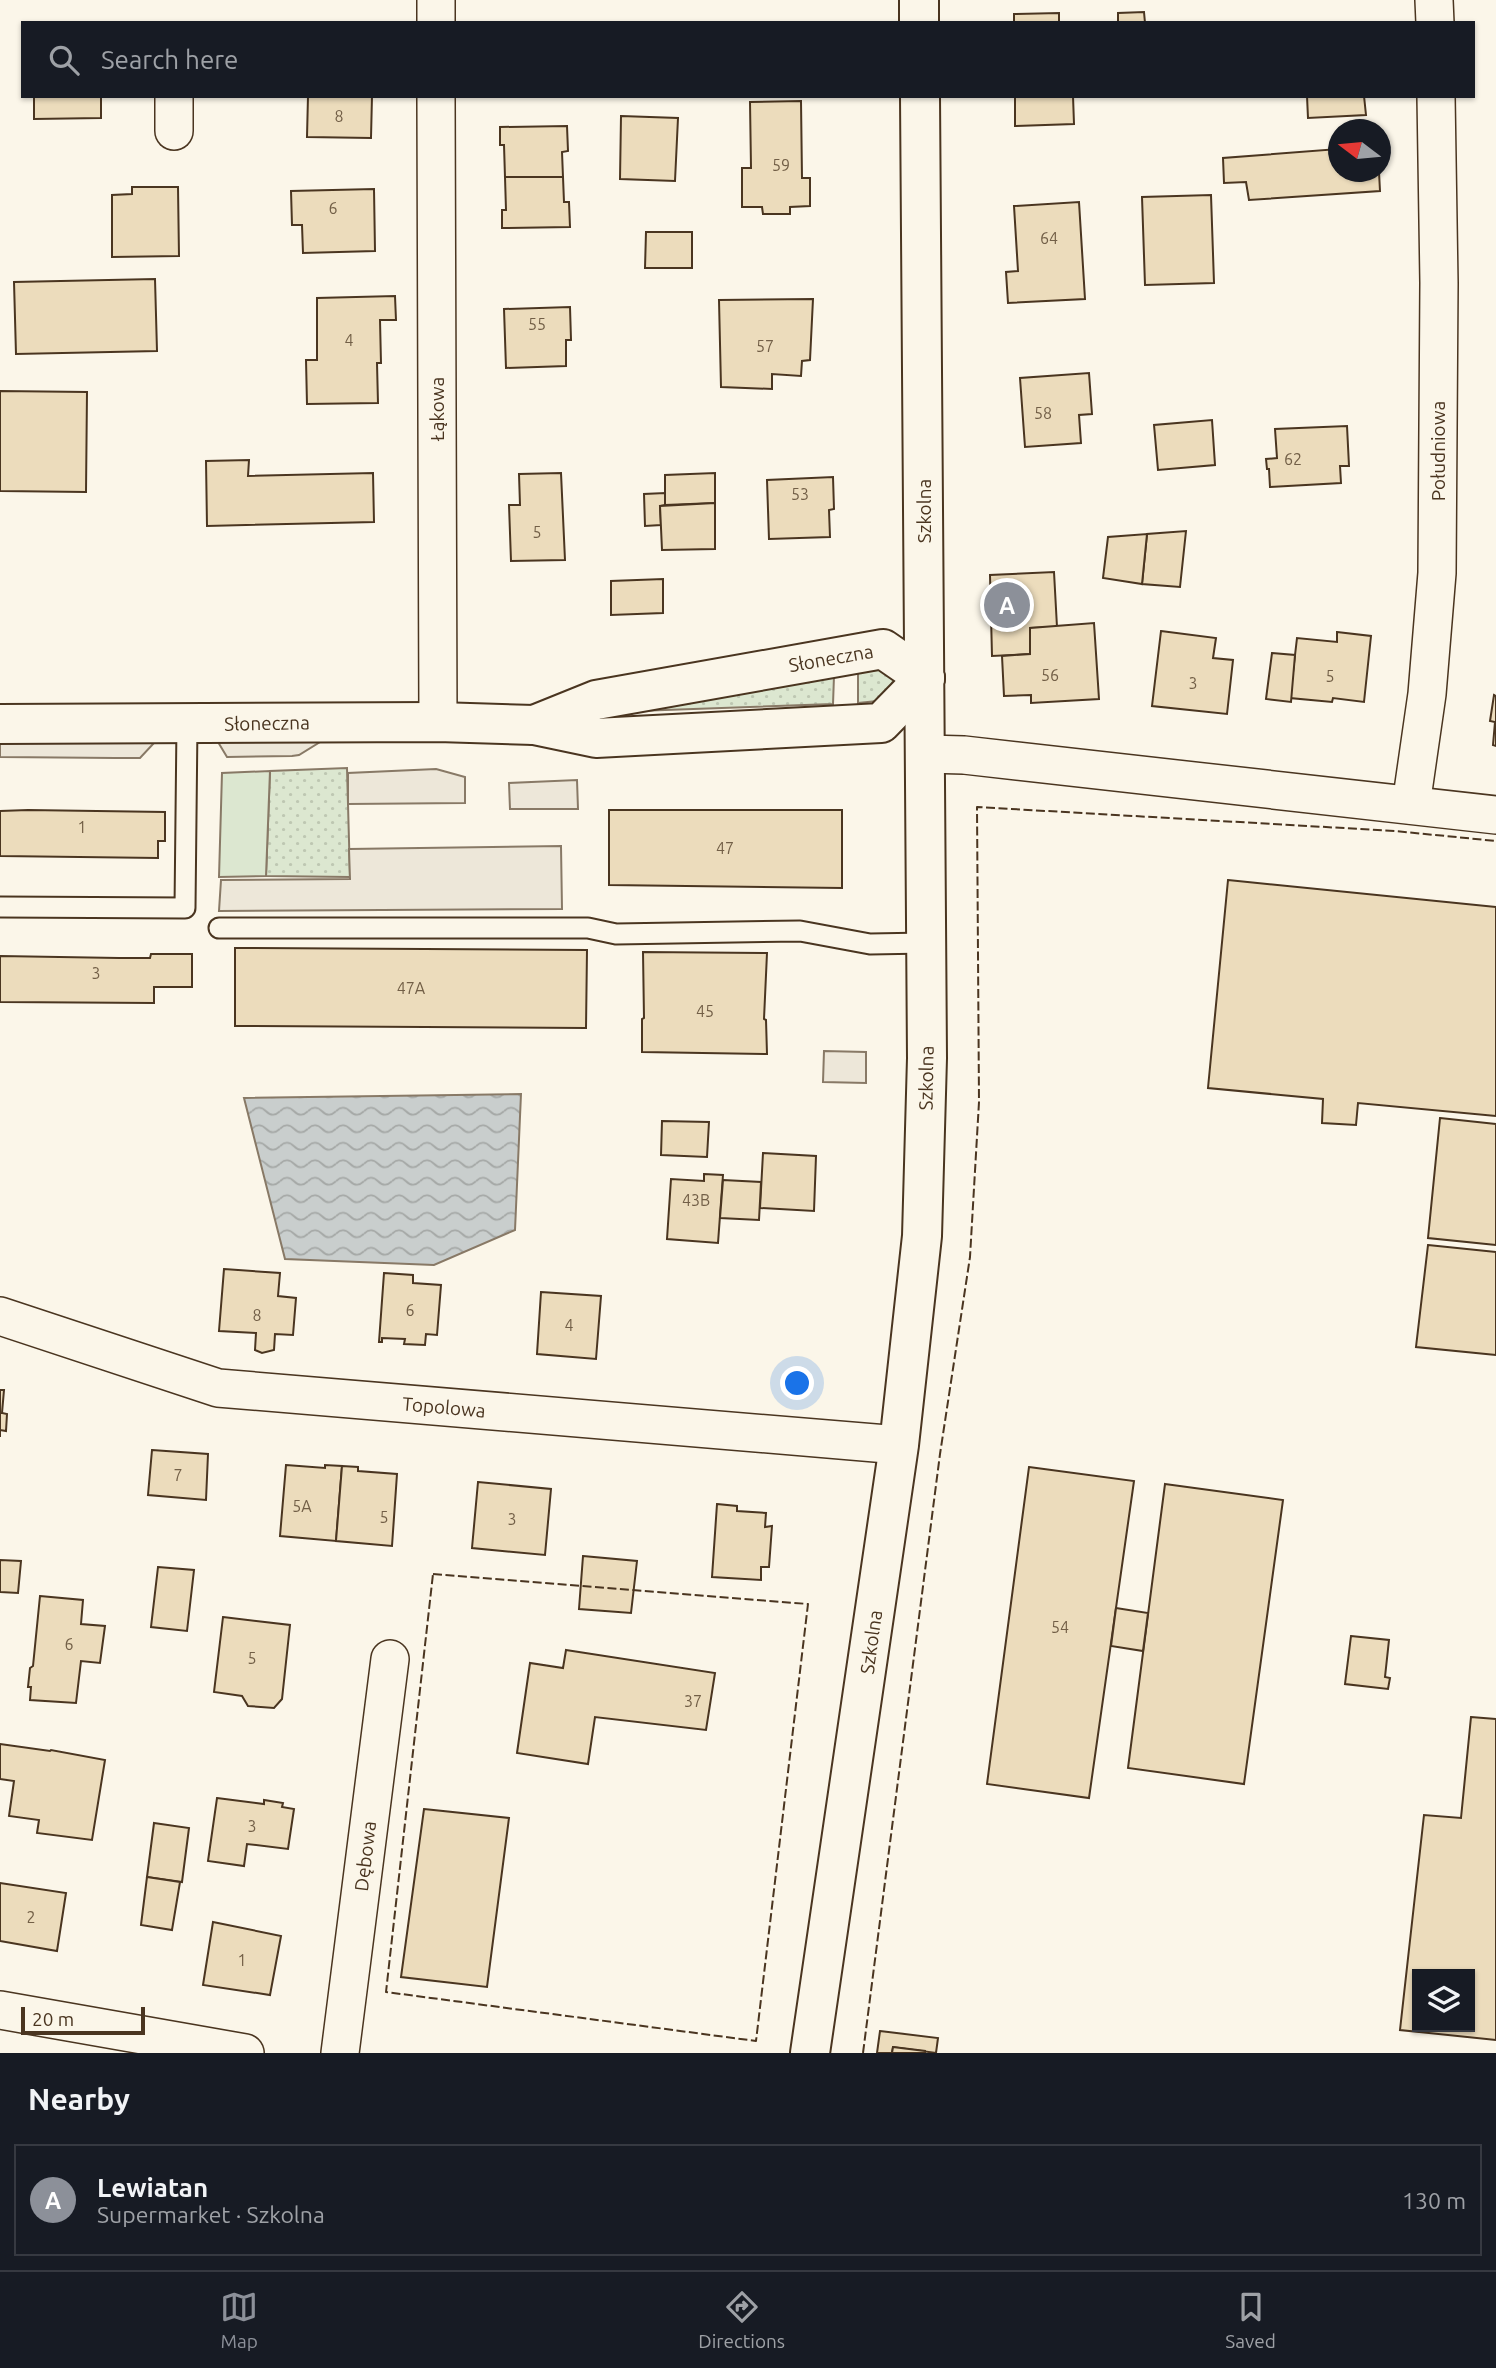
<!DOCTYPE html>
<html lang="en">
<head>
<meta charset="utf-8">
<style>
  :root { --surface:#171b24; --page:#242831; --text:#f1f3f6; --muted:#9ea1a6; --line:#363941; --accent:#8c9099 }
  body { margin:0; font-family:Ubuntu,sans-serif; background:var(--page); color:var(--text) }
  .controls { position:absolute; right:21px; bottom:21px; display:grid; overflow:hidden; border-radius:0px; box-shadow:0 2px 5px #0004 }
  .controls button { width:63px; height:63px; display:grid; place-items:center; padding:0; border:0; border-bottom:2px solid var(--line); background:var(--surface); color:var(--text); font:35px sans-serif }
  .compass { position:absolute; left:1328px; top:119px; width:63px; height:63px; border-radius:50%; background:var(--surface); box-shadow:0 2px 5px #0004; rotate:286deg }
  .scale { position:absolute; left:21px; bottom:18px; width:124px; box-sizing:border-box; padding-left:7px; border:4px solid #4a3520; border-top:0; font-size:19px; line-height:24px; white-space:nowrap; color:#4a3520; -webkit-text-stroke:5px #fbf6e9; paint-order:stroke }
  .you { position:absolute; left:798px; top:1384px; width:24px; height:24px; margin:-18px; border:5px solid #fff; border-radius:50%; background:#1a73e8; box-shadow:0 0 0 10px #1a73e833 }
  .badge { display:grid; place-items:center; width:46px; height:46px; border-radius:50%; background:var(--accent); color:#fff; font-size:23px; font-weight:700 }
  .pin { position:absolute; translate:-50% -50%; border:4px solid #fff; box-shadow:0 2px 7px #0006 }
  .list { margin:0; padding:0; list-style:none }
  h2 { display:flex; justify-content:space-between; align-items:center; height:91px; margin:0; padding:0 28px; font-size:30px }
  h2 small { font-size:23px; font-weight:400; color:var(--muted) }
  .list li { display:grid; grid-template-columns:46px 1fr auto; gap:21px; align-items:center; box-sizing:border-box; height:112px; margin:0 14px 14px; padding:0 14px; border:2px solid var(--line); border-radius:0px }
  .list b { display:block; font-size:26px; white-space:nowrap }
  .list p { margin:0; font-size:23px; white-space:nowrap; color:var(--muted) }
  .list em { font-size:23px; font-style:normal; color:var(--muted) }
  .icon { flex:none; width:38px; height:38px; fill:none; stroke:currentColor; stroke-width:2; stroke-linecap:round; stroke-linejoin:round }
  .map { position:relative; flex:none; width:1496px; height:2053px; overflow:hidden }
  .search { position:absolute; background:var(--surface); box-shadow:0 2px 5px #0004; left:21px; right:21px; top:21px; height:77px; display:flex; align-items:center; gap:18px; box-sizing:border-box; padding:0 24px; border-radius:0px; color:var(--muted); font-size:26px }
  .sheet { height:217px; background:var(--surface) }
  nav { display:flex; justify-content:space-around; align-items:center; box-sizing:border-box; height:98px; border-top:2px solid var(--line); background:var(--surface); font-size:19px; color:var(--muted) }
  nav a { display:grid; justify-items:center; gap:4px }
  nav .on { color:var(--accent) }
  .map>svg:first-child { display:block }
  .green { fill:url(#green-dots); stroke:#887966; stroke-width:2 }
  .pitch { fill:#dce7d0; stroke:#887966; stroke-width:2 }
  .parking { fill:#ede7d9; stroke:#887966; stroke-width:2 }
  .water { fill:url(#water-waves); stroke:#887966; stroke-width:2 }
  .building { fill:#ecdcbc; stroke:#4a3520; stroke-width:2; fill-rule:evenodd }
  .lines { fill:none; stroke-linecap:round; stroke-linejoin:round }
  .service-casing { stroke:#4a3520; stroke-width:23 }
  .minor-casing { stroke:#4a3520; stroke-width:40 }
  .tertiary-casing { stroke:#4a3520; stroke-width:42 }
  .service { stroke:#fbf6e9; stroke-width:19 }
  .minor { stroke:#fbf6e9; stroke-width:37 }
  .tertiary { stroke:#fbf6e9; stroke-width:38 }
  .fence { stroke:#4a3520; stroke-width:2; stroke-dasharray:9 3.5; stroke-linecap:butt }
  .labels { text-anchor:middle; stroke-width:5; stroke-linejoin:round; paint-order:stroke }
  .number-label { font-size:16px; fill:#725f47 }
  .street-label { font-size:19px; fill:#4a3520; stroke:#fbf6e9 }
</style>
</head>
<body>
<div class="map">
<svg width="1496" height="2053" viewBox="0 0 1496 2053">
  <defs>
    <pattern id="green-dots" width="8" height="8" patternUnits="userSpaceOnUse" patternTransform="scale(1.75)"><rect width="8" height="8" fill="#dce7d0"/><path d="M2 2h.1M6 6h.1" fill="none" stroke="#bec7b2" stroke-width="1.8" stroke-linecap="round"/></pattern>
    <pattern id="water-waves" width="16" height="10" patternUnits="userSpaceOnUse" patternTransform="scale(1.75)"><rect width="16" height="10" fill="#c9cecd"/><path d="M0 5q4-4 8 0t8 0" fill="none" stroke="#a5a8a6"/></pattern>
  </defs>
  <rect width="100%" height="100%" fill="#fbf6e9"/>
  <g class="green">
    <path d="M887,668L903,677L887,700L858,703V672Z"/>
    <path d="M834,676L833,704L637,711L607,725L596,714Z"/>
    <path d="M347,768L350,877L266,876L270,771Z"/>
  </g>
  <path class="pitch" d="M270,771L266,876L219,877L222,773Z"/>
  <g class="parking">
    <path d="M218,742H320L299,755L292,756L227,757Z"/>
    <path d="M0,743H154L140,758H115L0,757Z"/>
    <path d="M436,769L465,777V803L348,804V773Z"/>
    <path d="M577,780L578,809H510L509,783Z"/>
    <path d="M561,846L562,909L219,911L221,880L350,879L349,849Z"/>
    <path d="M824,1051L866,1052V1083L823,1082Z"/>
  </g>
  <path class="water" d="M521,1094L515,1230L434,1265L285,1259L244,1098Z"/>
  <g class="building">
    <path d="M1144,12L1145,23H1118V13Z"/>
    <path d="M1059,13V23H1014V14Z"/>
    <path d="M34,96H101V118L34,119Z"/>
    <path d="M308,96H372L371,138L307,137Z"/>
    <path d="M1015,96H1073L1074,124L1015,126Z"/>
    <path d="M1307,96H1364L1366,115L1308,118Z"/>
    <path d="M801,101L802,178H810V206L790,207V214H763L762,207H742V168H751L750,102Z"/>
    <path d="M621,116L678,118L675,181L620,179Z"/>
    <path d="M567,126L568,151L562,152L563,177H505L504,145H500V127Z"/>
    <path d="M1338,149V172H1379L1380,191L1249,200L1246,182L1224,183L1223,158Z"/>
    <path d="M505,177H563L564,202H569L570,227L502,228V210H506Z"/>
    <path d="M132,187H178L179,256L112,257V195L132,194Z"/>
    <path d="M374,189L375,251L303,253L302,225H292L291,191Z"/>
    <path d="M1211,195L1214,283L1145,285L1142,197Z"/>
    <path d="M1079,202L1085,299L1008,303L1006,272L1018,271L1014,206Z"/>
    <path d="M646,232H692V268H645Z"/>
    <path d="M155,279L157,351L16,354L14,282Z"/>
    <path d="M395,296L396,320H380L381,363H377L378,403L307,404L306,360H317V298Z"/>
    <path d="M813,299L810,360L802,361L801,376L772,374V389L721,387L719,300Z"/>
    <path d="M570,307L571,340H566V366L506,368L504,309Z"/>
    <path d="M1089,373L1092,414L1079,415L1081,443L1025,447L1020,378Z"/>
    <path d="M0,391L87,392L86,492L0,491Z"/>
    <path d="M1212,420L1215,465L1158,470L1154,425Z"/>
    <path d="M1347,426L1349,466H1340L1341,483L1270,487L1269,469H1267L1266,459L1277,458L1275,429Z"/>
    <path d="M249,460L248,476L373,473L374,522L207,526L206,461Z"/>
    <path d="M561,473L565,560L511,561L509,505H520L519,474Z"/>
    <path d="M715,473V503L665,505V475Z"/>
    <path d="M833,477L834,509L829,510L830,537L769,539L767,480Z"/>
    <path d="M665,493V505L660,506L661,525L645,526L644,494Z"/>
    <path d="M715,503V549L662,550L660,506Z"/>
    <path d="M1186,531L1180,587L1142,584L1147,534Z"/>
    <path d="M1147,534L1142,584L1103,578L1108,537Z"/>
    <path d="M1054,572L1057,627L1030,628V654L992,656L990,575Z"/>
    <path d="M663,579V613L611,615V581Z"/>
    <path d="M1094,623L1099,699L1031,703V695L1004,696L1002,656L1030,654V628Z"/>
    <path d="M1161,631L1216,638L1213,658L1233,660L1227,714L1152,706Z"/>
    <path d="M1337,632L1371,636L1364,702L1333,698L1332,702L1290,698L1297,638L1337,642Z"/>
    <path d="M1272,653L1295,655L1291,702L1266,699Z"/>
    <path d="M1494,695L1496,696V746L1493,745L1495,722L1490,721Z"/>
    <path d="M28,810L165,812V841H158V858L0,856V811Z"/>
    <path d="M609,810H842V888L609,885Z"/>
    <path d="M1228,880L1496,907V1116L1358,1103L1356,1125L1322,1123L1323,1099L1208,1088Z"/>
    <path d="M235,948L587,950L586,1028L235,1026Z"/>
    <path d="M643,952L767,953L764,1019L766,1020L767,1054L642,1052V1019L644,1018Z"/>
    <path d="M151,954H192V987H154V1003L0,1002V956L119,958H150Z"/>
    <path d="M1440,1118L1496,1124V1245L1428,1238Z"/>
    <path d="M662,1121L709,1122L707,1157L661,1155Z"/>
    <path d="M763,1153L816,1156L814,1211L760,1208Z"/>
    <path d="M704,1174L723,1175L718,1243L667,1239L671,1179L704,1181Z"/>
    <path d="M723,1180L761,1182L759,1220L720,1218Z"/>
    <path d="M1428,1245L1496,1252V1355L1416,1347Z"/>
    <path d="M224,1269L280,1273L278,1296L296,1298L293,1335L275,1334L274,1350L262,1353L255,1350L256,1333L219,1331Z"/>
    <path d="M384,1273L413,1275V1283L441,1285L437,1335L426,1334L425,1345L404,1344L405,1339L382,1338V1342H379Z"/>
    <path d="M541,1292L601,1296L596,1359L537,1354Z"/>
    <path d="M0,1390H4L2,1413L7,1414L6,1431L0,1430V1437Z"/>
    <path d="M152,1450L208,1454L206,1500L148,1495Z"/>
    <path d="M286,1465L325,1468V1465L342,1466L336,1541L280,1536Z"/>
    <path d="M342,1466L358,1467V1471L397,1474L392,1546L336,1541Z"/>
    <path d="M1029,1467L1134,1481L1089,1798L987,1784Z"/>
    <path d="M478,1482L551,1489L545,1555L472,1548Z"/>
    <path d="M1165,1484L1283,1500L1244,1784L1128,1768Z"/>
    <path d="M717,1504L737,1506V1511L766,1513L765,1527L772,1526L769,1567H761V1580L712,1577Z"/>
    <path d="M583,1556L637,1561L631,1613L579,1609Z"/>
    <path d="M0,1560L21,1561L18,1593L0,1592Z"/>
    <path d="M158,1567L194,1570L187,1631L151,1627Z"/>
    <path d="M40,1596L83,1600L81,1624L105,1626L100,1663L81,1661L76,1703L30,1700L31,1687H28L30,1668L33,1666Z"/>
    <path d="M1116,1608L1148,1613L1143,1651L1111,1646Z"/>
    <path d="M223,1617L290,1625L282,1699L274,1708L248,1706L242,1696L214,1692Z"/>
    <path d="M1351,1636L1389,1640L1385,1677L1390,1678L1388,1689L1345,1684Z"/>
    <path d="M566,1650L715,1673L706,1730L595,1717L588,1764L517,1753L530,1663L563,1668Z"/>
    <path d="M1471,1717L1496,1719V2040L1400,2030L1424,1815L1461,1818ZM1417,1974H1470V2027H1417Z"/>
    <path d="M0,1744L50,1751L51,1750L105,1760L92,1840L37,1833L39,1820L9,1816L14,1781L0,1779Z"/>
    <path d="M217,1798L264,1804V1800L283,1803L282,1807L294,1809L288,1849L247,1844L244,1866L208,1861Z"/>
    <path d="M424,1809L509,1818L487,1987L401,1977Z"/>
    <path d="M154,1823L189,1828L182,1882L147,1877Z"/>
    <path d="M147,1877L180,1882L172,1930L141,1925Z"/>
    <path d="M0,1883L66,1893L57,1951L0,1941Z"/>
    <path d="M213,1922L281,1936L270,1995L203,1985Z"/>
    <path d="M880,2031L938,2038L936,2053L893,2047L892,2053H877Z"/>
    <path d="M893,2047L925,2051V2053H892Z"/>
  </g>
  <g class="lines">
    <defs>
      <g id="service">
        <path d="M0,907L185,908L187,724"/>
        <path d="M219,928H588L616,934L800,931L870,944L926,943"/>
      </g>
      <g id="minor">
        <path d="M436,0V23"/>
        <path d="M1434,0L1435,23"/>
        <path d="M174,96V131"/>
        <path d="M436,96L438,722"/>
        <path d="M926,754L964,755L1496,815"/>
        <path d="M1411,805L1427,694L1437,573L1439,283L1436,96"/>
        <path d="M0,1316L218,1388L899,1445"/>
        <path d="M0,2010L245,2053"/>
        <path d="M340,2053L390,1659"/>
      </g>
      <g id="tertiary">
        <path d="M919,0V23"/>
        <path d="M0,724L438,722L534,725L596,738L881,723L925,678"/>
        <path d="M534,725L596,700L883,649L925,678"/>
        <path d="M810,2053L899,1445L922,1236L927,1058L920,96"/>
      </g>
    </defs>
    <use href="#service" class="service-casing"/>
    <use href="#minor" class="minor-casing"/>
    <use href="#tertiary" class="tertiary-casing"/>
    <use href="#service" class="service"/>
    <use href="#minor" class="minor"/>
    <use href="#tertiary" class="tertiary"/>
    <g class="fence">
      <path d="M433,1574L808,1604L756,2041L386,1992Z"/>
      <path d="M863,2053L940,1454L970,1257L979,1102L977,807L1395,831L1496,841"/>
    </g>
  </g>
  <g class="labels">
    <g class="number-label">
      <text x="339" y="122">8</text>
      <text x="781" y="171">59</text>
      <text x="333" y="214">6</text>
      <text x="1049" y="244">64</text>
      <text x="537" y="330">55</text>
      <text x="349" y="346">4</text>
      <text x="765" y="352">57</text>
      <text x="1043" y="419">58</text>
      <text x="1293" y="465">62</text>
      <text x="800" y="500">53</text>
      <text x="537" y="538">5</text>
      <text x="1050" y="681">56</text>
      <text x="1330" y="682">5</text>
      <text x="1193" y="689">3</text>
      <text x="82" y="833">1</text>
      <text x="725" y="854">47</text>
      <text x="96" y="979">3</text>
      <text x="411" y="994">47A</text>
      <text x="705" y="1017">45</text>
      <text x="696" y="1206">43B</text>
      <text x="410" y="1316">6</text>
      <text x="257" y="1321">8</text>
      <text x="569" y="1331">4</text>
      <text x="178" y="1481">7</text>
      <text x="302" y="1512">5A</text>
      <text x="384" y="1523">5</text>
      <text x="512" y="1525">3</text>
      <text x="1060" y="1633">54</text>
      <text x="69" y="1650">6</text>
      <text x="252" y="1664">5</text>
      <text x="693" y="1707">37</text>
      <text x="252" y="1832">3</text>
      <text x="31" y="1923">2</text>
      <text x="242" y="1966">1</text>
    </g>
    <g class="street-label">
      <text transform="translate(437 409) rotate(-90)" y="7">Łąkowa</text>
      <text transform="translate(1438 451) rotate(-90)" y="7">Południowa</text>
      <text transform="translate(924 511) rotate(-90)" y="7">Szkolna</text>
      <text transform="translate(831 658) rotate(-10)" y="7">Słoneczna</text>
      <text transform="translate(267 723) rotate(-1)" y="7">Słoneczna</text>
      <text transform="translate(926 1078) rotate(-89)" y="7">Szkolna</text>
      <text transform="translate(444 1407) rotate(5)" y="7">Topolowa</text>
      <text transform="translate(871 1642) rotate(-82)" y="7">Szkolna</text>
      <text transform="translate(365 1856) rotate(-83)" y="7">Dębowa</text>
    </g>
  </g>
</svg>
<div class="controls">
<button><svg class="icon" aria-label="layers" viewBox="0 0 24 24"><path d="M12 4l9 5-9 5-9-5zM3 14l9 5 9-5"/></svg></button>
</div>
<svg class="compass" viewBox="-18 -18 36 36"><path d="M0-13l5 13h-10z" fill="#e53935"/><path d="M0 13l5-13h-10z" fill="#9ea1a6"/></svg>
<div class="scale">20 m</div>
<div class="you"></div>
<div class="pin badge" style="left:1007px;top:605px">A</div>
<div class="search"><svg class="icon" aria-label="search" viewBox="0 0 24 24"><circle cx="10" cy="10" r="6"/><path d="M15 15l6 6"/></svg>Search here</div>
</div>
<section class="sheet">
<h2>Nearby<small></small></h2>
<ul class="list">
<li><span class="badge">A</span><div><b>Lewiatan</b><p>Supermarket · Szkolna</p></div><em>130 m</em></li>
</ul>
</section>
<nav>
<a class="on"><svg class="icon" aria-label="map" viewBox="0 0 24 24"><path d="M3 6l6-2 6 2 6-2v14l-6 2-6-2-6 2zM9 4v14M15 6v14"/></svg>Map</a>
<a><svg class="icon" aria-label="directions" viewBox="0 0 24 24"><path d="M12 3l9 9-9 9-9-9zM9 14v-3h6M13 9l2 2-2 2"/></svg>Directions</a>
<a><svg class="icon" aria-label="saved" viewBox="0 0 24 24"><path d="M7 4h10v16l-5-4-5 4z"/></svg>Saved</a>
</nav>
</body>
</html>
